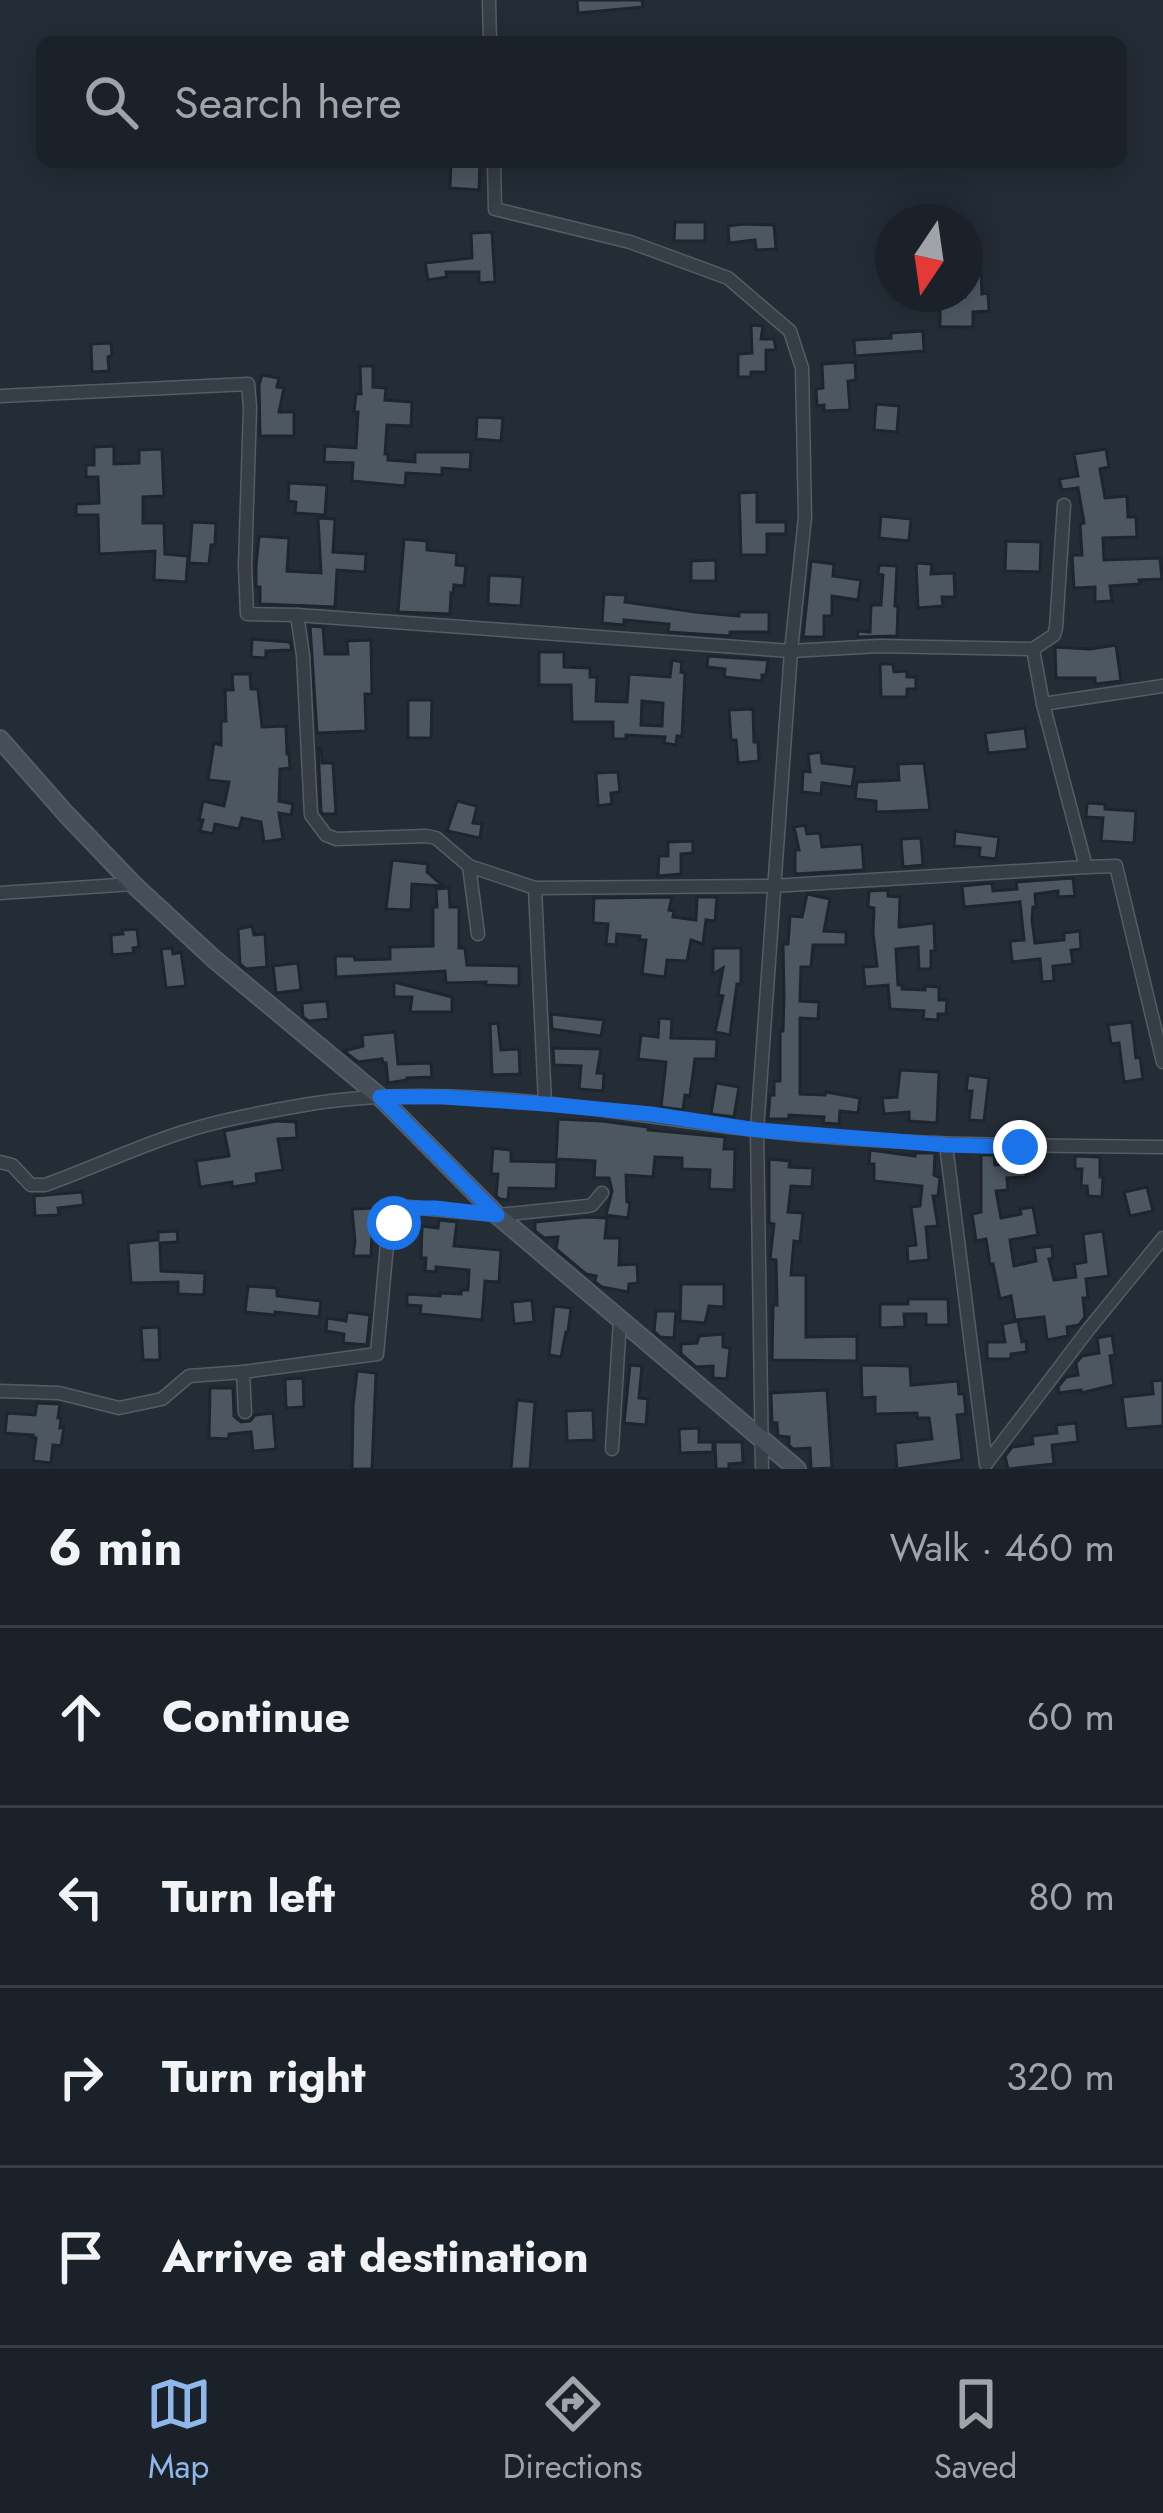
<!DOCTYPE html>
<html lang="en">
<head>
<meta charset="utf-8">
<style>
  :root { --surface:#1b2128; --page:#282e34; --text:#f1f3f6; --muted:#a0a3a8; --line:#393e45; --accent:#8fb7ea }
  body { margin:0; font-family:Jost,sans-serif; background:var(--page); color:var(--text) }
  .compass { position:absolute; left:875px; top:204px; width:108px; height:108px; border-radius:50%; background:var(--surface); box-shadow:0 6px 30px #0003; rotate:193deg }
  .stop { position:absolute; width:36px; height:36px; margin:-27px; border:9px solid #1a73e8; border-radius:50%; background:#fff }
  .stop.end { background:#1a73e8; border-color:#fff; box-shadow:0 3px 12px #0008 }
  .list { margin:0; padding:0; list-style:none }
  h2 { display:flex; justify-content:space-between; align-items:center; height:156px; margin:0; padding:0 48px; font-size:51px }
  h2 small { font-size:39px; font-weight:400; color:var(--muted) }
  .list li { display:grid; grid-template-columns:78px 1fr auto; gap:36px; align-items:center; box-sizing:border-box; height:180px; padding:0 48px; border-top:3px solid var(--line) }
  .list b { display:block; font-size:45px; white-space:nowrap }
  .list em { font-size:39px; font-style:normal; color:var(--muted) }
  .icon { flex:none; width:66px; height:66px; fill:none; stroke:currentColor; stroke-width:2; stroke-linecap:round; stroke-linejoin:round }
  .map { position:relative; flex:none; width:1163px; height:1469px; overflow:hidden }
  .search { position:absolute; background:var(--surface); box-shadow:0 6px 30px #0003; left:36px; right:36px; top:36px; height:132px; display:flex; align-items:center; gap:30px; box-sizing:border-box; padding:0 42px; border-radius:18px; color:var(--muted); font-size:45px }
  .sheet { height:876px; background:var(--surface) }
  nav { display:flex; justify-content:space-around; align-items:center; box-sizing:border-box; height:168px; border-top:3px solid var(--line); background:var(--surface); font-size:33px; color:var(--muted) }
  nav a { display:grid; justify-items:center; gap:6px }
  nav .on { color:var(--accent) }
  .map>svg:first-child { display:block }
  .building { fill:#4c5761; stroke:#1e252d; stroke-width:3; fill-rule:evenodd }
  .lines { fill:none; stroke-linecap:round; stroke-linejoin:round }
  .street-casing { stroke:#545c64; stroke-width:15 }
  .secondary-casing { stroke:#545c64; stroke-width:20 }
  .street { stroke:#373e46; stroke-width:12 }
  .secondary { stroke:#454e59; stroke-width:16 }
  .route { stroke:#1a73e8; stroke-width:15 }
</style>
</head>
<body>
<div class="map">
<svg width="1163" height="1469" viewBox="0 0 1163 1469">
  <rect width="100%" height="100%" fill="#242c36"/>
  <g class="building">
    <path d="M577,0H642L643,7L578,13Z"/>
    <path d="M451,162H480L479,190L450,188Z"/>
    <path d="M675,222H705V241H674Z"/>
    <path d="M743,224L774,225L776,249L756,250L755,240L729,243L728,226Z"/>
    <path d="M492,232L495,282L479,283V272H446L447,277L428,280L425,263L472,258L471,233Z"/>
    <path d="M965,273H981L982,294L988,293L989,311L973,312V327H940V297H965Z"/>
    <path d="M751,325L763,326L761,339H774L776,350H766V372H751V377H738V354L752,353Z"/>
    <path d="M923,331L924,351L855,356L854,340L891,338V333Z"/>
    <path d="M111,343L112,355L108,357L109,371L92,372L91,344Z"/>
    <path d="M855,362L856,380L848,381L850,410L824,411V405L817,406L816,389L823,388L822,364Z"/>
    <path d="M360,366H373V387L386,388L385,400L412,402L411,426L387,425L385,454H388V460L415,462V452H471L470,470L442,468V475L406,473L405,486L352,481L353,463L324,462L325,446L356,448L358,412H354L356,394H361Z"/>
    <path d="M262,375L279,378L277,387L284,388L279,412H294V436H260L259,384Z"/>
    <path d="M876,404L899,406L897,432L874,430Z"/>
    <path d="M477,417L503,418L501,441L476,439Z"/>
    <path d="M114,446V464L139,463V450L162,449L164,496L143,497V523H164L165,554L188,556L186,582L154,580L155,551L99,554L98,515H76V504L99,503L98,477H86V465H94V447Z"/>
    <path d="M1106,449L1109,467L1100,469L1105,498L1127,496L1128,517H1136L1137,537L1103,538L1104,560L1160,558L1162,579L1139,580L1140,584L1110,586L1112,601L1095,602V587L1074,588L1072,555H1082L1080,524L1084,523L1078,488L1062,490L1059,479L1078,476L1074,454Z"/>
    <path d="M289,483L327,485L325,515L295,513L296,502L288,501Z"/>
    <path d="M757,492V522H786V534H767V555H741L739,493Z"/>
    <path d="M881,516L911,519L909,541L879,538Z"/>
    <path d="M318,518L335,519L333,552L366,554L365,572L337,570L335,607L260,604V587H256V566L259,536L289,538L287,571L321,573Z"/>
    <path d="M192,522L216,523L215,545H211L209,564L189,563Z"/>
    <path d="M404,539L427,541V550L457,553L456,565L466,566L464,586L454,585L453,594L451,593L450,614L398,612Z"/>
    <path d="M1006,541L1041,542L1040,572L1005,571Z"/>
    <path d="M716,560V581H691V561Z"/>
    <path d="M811,561L834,564L833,576L861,580L858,600L832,596V616H824V637H803Z"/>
    <path d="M916,563L932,564L931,574L954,573L955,597H942L943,606L918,608Z"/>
    <path d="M879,565L897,566L895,606H898L897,636L857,637L858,631L870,632L871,605H881L883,575L878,574Z"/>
    <path d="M489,575L523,577L521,606L488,604Z"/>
    <path d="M604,594L626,595L625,602L695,612L739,616V612H769V632H730V636L668,632L669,624L624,620V625L602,623Z"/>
    <path d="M310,626L323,627L325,654H348L347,641L371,640L372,694H365L366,731L317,733Z"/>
    <path d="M252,639L290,642L292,650L266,651V658L251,657Z"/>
    <path d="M1116,645L1121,681L1095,684V678H1056L1055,647L1090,649Z"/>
    <path d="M539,652H564V667L590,668V677H597L596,701L627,702L629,674L670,677L672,660L682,662L681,672L685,673L682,736H677L676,745L664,743L665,737L626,735V739H613V722H572L571,685H539ZM642,701L663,703L662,726L641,725Z"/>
    <path d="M708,656L768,660L766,675H762V681L724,677L725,669L707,667Z"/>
    <path d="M880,664H893L894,672L907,671V677H916V689H907V697H881Z"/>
    <path d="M232,674H250L251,689H258L262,727L286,726L287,754H289L290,768L280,769L279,801L293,804L291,815L279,813L283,839L264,842L261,822L242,818L239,829L215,824L213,834L200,831L203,820H199L203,801L224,806L229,782L208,780L214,743L221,745V721H226L225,690H233Z"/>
    <path d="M408,700H432L431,738H408Z"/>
    <path d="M753,709L754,742H758L759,761L738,763L736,740H731L729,710Z"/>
    <path d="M1025,728L1028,749L988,753L985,733Z"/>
    <path d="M318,748H321L322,763H333L336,814H323L321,811Z"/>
    <path d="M821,752L822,763L855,767L852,787L822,783L821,794L802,792L803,771L810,772L808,754Z"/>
    <path d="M924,763L930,810L876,812V801L855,799L857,782L899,780L898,764Z"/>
    <path d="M618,772L620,792L611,793L612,804L598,806L596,773Z"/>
    <path d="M457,801L477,806L473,823L482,824L480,838L447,831Z"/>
    <path d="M1087,803L1105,804V809L1136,811L1134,843L1101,841L1103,818L1086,817Z"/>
    <path d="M805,825L807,834L820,833L822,847L862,844L864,870L795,874V850H799L794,827Z"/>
    <path d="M955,831L999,837L996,859L979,857L980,848L954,846Z"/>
    <path d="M921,838L923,865L903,867L901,839Z"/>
    <path d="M693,841V853L681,854V874L658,876L659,856H668V842Z"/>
    <path d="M392,860L428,864L427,872L443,886L412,884L411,910L386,909Z"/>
    <path d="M1073,878L1075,896L1058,897V891L1035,894L1036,907H1033L1032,920L1035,943L1064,940V933L1080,931L1081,949L1071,950L1073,964L1053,966L1054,981L1042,982L1040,959L1012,962L1010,941L1024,940L1020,902L964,907L962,886L992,883L993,891L1017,889L1016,882Z"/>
    <path d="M449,888L450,907H459V948H465L467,965L519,966V986L485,985L486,982L446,983L445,971L336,977L335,956H354L355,960L390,959V947L433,946V907H437L436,889Z"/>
    <path d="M888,890V896L900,897L899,927L934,923L935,951H931V969H919L918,947L896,949L898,985H902V989L925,990V986L939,987V1000H947L946,1014H938V1020L923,1019L924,1011L890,1009L888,985L865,987L863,967L877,966L873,933L874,908L868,907L869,891Z"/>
    <path d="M807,894L830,899L824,931L846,932V945H813L811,967H801L800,1001L819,1002L818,1019L800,1018V1094L825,1095L826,1092L860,1098L858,1113L840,1111L839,1124L823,1123L824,1117L789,1115V1119H768L770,1095H774V1081H780V1031H783L784,997L783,944H788L790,916L802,917Z"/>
    <path d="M672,897L669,910L674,911L673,917L696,920L697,897H717L715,921L706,920L703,944L691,940L687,961L667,960L665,977L642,974L646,940H639L640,936L617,934L616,945L606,944L608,924L593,923L594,898Z"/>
    <path d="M252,926L254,935L265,934L267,967L246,969L240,964L238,929Z"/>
    <path d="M137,929L139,947L133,948L134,953L112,955L111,935L123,934L122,930Z"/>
    <path d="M172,948L173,954L181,952L186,986L166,988L161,949Z"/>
    <path d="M713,948H741V984H737L730,1035L715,1032L723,996L718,995L723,968L713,974Z"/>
    <path d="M298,963L301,990L276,993L273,966Z"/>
    <path d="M394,982L452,997V1012H410L412,997H394Z"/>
    <path d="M327,1001L329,1019L309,1021L303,1017L302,1003Z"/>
    <path d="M551,1014L604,1020L601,1036L552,1029Z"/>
    <path d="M659,1018L672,1019L671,1038L717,1039L716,1059H695L690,1096L685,1095L683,1110L661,1107L666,1062L638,1059L641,1035L658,1037Z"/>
    <path d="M1132,1022L1136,1058L1140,1057L1143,1079L1124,1082L1119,1043L1111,1044L1108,1025Z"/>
    <path d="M498,1023L501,1050L519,1049L520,1074L492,1075L490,1024Z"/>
    <path d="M395,1032L398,1064L431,1063L432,1077L407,1078V1080L388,1083L386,1063H383L382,1059L358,1062L344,1051L363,1046L362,1035Z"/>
    <path d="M553,1048L601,1049L597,1073H604L603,1091L579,1089L581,1066L554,1065Z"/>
    <path d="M900,1070L939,1072L937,1123L909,1121V1112L884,1114L882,1098L897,1097Z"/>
    <path d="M968,1075L989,1078L984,1121L969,1120L972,1091H966Z"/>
    <path d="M716,1083L739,1087L734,1117L711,1114Z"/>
    <path d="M558,1119L602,1121L648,1127V1130L725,1137L724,1149H735L734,1190L709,1189L710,1170L682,1169V1158L655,1157L653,1177L626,1175L627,1202L630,1203L628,1218L606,1215L612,1191L609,1178H594L595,1161L556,1159Z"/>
    <path d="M276,1121L296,1122L297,1138L278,1139L283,1170L256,1174L257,1183L232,1187V1182L200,1187L196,1161L229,1156L224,1131Z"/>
    <path d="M493,1148L511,1150V1161L557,1162L556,1189L509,1188L508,1200L500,1199L496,1196L498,1174H491Z"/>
    <path d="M870,1150L915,1156V1153H935L934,1175L940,1178L938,1196H933L938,1226L926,1227L929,1260L908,1262L907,1246L916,1245L911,1207L920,1206L922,1186L874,1181V1164H869Z"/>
    <path d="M981,1155H994L995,1165L1025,1163L1026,1177L1007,1178L1008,1190L996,1191L1001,1218L1021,1214L1020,1209L1033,1207L1038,1235L1010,1240L1014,1266L1036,1261L1034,1248L1052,1246L1053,1258L1049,1259L1054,1280L1076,1277L1074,1264L1086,1262L1083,1234L1103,1231L1109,1276L1086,1279L1088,1298H1083L1085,1317L1079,1325L1067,1327L1068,1336L1047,1340L1044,1317L1015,1320L1011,1296L1000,1299L993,1264L990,1265L986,1239L976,1241L972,1214L981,1212Z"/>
    <path d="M1075,1156L1100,1157V1177H1103L1102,1197L1088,1196L1087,1186H1081L1082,1169H1075Z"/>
    <path d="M769,1159L790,1161L789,1167L813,1168L812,1187L791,1186L788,1212L803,1213L800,1242L794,1241L791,1275H806V1337L857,1336V1361L772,1360L773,1305H777L776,1260L770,1259L774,1224L769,1223Z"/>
    <path d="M1147,1187L1153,1211L1130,1216L1124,1192Z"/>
    <path d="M82,1192L84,1205L58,1208L59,1215L35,1216L34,1196Z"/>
    <path d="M373,1208L371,1256H353L355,1242L352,1209Z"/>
    <path d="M586,1217L607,1218L605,1238H620L619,1265L637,1264L638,1283L629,1284L628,1292L602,1287L595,1282L596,1276L586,1274L556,1249L558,1237L544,1238L535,1231V1222Z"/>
    <path d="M439,1220L457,1222L454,1246L501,1250L499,1282L485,1281L482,1320L420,1314L421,1306L407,1305V1294L440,1296V1293L461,1294V1290H468L469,1270L436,1267V1272L425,1271L426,1258H421L422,1226L438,1228Z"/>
    <path d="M177,1231L178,1242L160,1243L161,1271L205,1273L204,1295L178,1294V1282L131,1283L128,1243L158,1240V1232Z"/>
    <path d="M681,1284H724V1307L709,1306L705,1323L680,1321Z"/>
    <path d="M248,1286L277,1288V1296L321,1301L319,1317L275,1312V1315L245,1312Z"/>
    <path d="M908,1299H948L949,1325H926V1314H904L905,1327L880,1328V1304H908Z"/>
    <path d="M532,1300L534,1322L514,1324L512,1302Z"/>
    <path d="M554,1306L571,1308L568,1332H566L561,1357L549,1355Z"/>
    <path d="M656,1311H676L674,1338L660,1337L654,1331Z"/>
    <path d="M347,1312L370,1315L367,1345L343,1343L344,1334L326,1331L327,1318L346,1321Z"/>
    <path d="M1018,1321L1022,1342L1026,1341L1027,1352L1011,1354V1359H987V1342H1005L1002,1324Z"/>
    <path d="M159,1327L160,1360H143L141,1328Z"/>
    <path d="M723,1334V1347L730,1348L727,1379L713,1378V1366L696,1367L681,1354V1344L697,1343L699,1336Z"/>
    <path d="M1112,1335L1115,1355L1110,1356L1114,1385L1081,1393V1390L1059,1393L1058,1387L1066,1377L1078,1375L1076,1363L1082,1356L1099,1353L1097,1338Z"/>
    <path d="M630,1365L642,1366L639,1398L648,1399L646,1425L624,1423Z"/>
    <path d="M861,1365L910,1366L911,1385L958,1381L959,1394H964L966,1414L957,1415L962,1460L897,1469L895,1443L932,1439L929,1418H917V1413L875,1414V1397L862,1398Z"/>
    <path d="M357,1371L376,1373L372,1469H352L353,1406Z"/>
    <path d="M303,1378L304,1407L286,1408L285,1379Z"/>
    <path d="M1163,1380V1426L1126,1429L1122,1397L1153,1394L1152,1381Z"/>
    <path d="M210,1388H233L234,1416L241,1422L250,1421L255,1415L273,1413L276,1449L253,1451L251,1432L229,1434V1439L209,1438Z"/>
    <path d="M827,1390L832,1468L811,1469L810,1448L793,1449L789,1445V1437L778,1436L777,1423H772L771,1393Z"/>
    <path d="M517,1400L535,1402L530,1469H511Z"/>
    <path d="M37,1403L60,1404L58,1418H61L60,1428L64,1427L61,1446L53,1445L51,1463L33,1461L36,1438L32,1437L33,1435L5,1433L7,1413L35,1415Z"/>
    <path d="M593,1410L594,1440L567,1441L566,1411Z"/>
    <path d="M1076,1423L1078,1442L1052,1445L1054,1464L1008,1469L1005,1456L1012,1447L1033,1444L1032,1436L1057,1433L1056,1425Z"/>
    <path d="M699,1428V1442H713V1452L680,1453L679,1429Z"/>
    <path d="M715,1442H742L743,1463L729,1464V1469H716Z"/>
  </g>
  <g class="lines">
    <defs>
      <g id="street">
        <path d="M489,0L490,42"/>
        <path d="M494,162L495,209L630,242L728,278L790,331L802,368L805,517L791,651L757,1130L762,1469"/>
        <path d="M0,396L248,384L250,407L245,566L247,614L297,615L791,651L879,646L1033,649"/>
        <path d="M1064,505L1056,628L1054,635L1033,649L1043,704L1086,867L1116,866L1163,1062"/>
        <path d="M297,615L303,655L311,815L326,835L336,839L426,836L436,838L469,866L535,888L772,886L1086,867"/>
        <path d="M1043,704L1163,686"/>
        <path d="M469,866L478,934"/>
        <path d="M535,888L545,1104"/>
        <path d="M0,893L133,884"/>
        <path d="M946,1145L986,1464"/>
        <path d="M0,1162L12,1165L31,1185H45C90,1169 134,1148 180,1133C219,1120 264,1112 304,1105C449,1080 611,1113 755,1130C891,1146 1027,1145 1163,1147"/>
        <path d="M243,1372L245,1412"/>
        <path d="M0,1391L59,1393L119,1408L162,1399L189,1376L243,1372L377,1354L387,1245L394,1223L409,1207L497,1215L588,1206L592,1205L602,1193"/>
        <path d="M612,1449L620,1320"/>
        <path d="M986,1464L1088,1330L1163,1238"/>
      </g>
      <path id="secondary" d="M0,739L66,814L133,884L214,959L380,1097L497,1215L797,1469"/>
    </defs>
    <use href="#street" class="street-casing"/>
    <use href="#secondary" class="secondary-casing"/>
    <use href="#street" class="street"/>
    <use href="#secondary" class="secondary"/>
  </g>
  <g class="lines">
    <path class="route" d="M394,1223L409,1208H435L497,1215L380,1097H443L545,1104L651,1114L757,1130L946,1145L1020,1147"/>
  </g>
</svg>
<svg class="compass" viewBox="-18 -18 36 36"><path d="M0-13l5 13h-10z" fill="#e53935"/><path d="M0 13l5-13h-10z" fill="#a0a3a8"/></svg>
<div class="stop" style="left:394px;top:1223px"></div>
<div class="stop end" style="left:1020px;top:1147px"></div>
<div class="search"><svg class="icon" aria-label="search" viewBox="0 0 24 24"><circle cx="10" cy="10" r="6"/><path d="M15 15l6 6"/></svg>Search here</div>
</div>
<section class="sheet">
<h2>6 min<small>Walk · 460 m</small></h2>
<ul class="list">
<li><svg class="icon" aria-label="ahead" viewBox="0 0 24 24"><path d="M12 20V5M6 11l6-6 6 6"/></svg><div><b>Continue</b></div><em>60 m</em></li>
<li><svg class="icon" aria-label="left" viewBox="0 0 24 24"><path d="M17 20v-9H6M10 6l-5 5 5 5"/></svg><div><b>Turn left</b></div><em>80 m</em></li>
<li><svg class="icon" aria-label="right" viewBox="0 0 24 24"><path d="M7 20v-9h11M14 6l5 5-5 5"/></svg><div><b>Turn right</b></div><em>320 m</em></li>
<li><svg class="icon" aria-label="arrive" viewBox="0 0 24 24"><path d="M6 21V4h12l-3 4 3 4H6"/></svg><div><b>Arrive at destination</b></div></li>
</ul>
</section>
<nav>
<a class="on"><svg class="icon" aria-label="map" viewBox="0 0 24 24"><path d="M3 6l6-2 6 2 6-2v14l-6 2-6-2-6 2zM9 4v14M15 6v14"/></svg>Map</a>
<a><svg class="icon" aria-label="directions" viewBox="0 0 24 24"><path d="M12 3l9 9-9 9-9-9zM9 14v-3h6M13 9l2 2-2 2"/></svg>Directions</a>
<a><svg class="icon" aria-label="saved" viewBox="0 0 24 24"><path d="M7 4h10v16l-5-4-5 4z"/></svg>Saved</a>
</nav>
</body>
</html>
